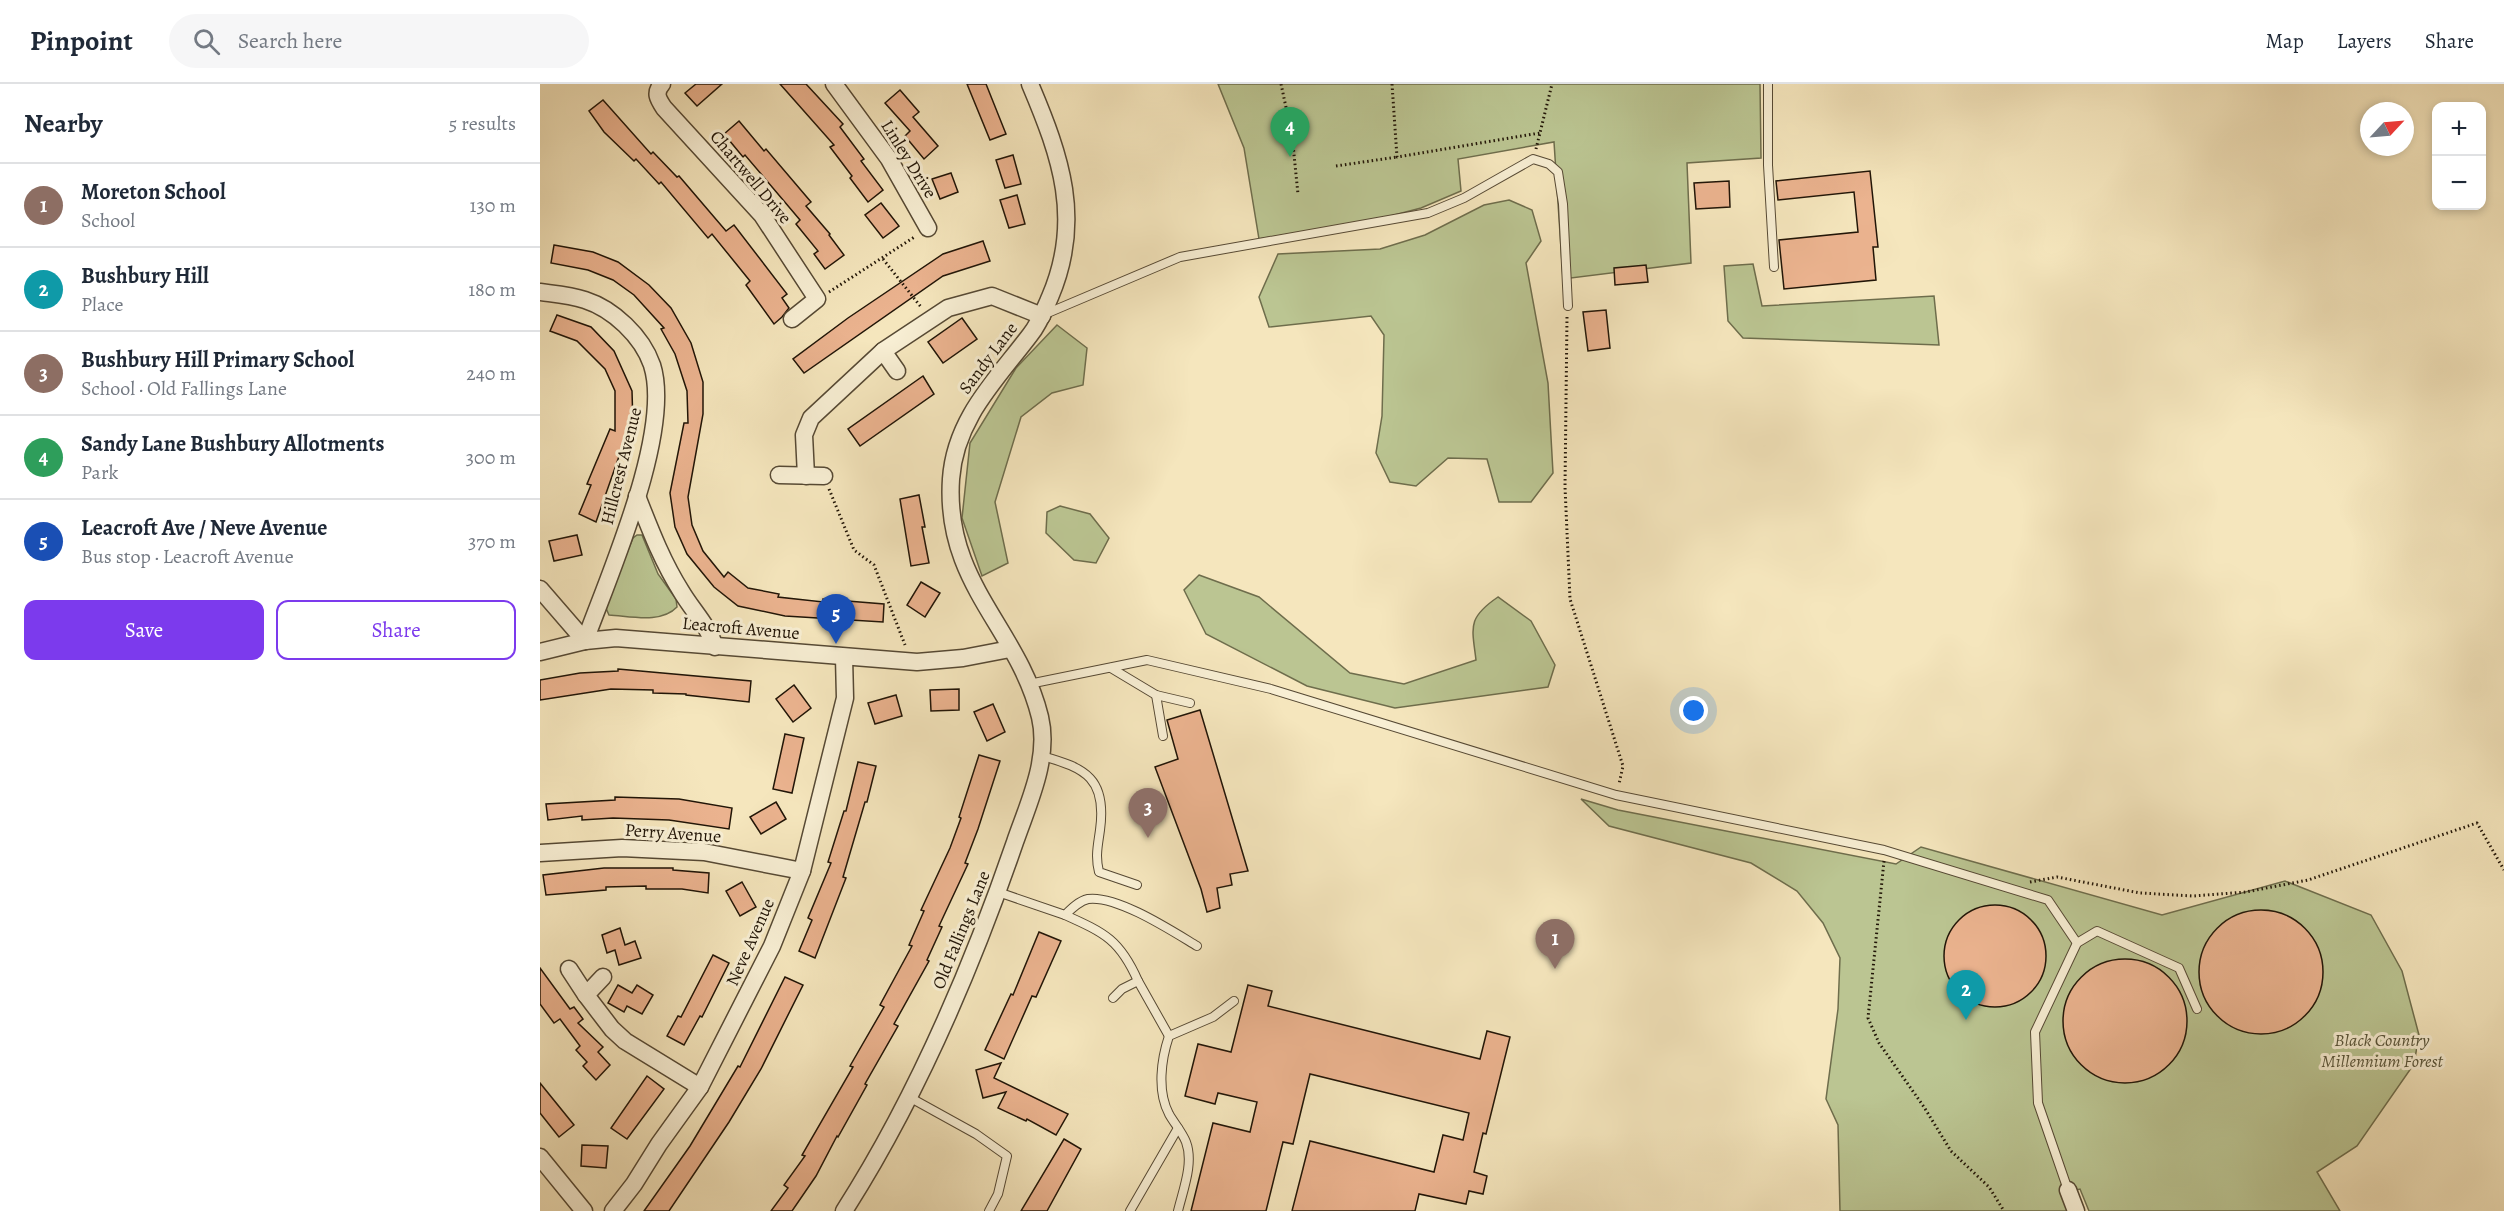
<!DOCTYPE html>
<html lang="en">
<head>
<meta charset="utf-8">
<style>
  :root { --surface:#fff; --page:#f6f6f7; --text:#1f2937; --muted:#747a83; --line:#e0e1e3; --accent:#7c3aed }
  body { margin:0; font-family:Alegreya,serif; background:var(--page); color:var(--text) }
  .controls { position:absolute; right:18px; top:18px; display:grid; overflow:hidden; border-radius:12px; box-shadow:0 3px 9px #0003 }
  .controls button { width:54px; height:54px; display:grid; place-items:center; padding:0; border:0; border-bottom:2px solid var(--line); background:var(--surface); color:var(--text); font:30px sans-serif }
  .compass { position:absolute; left:1820px; top:18px; width:54px; height:54px; border-radius:50%; background:var(--surface); box-shadow:0 3px 9px #0003; rotate:64deg }
  .you { position:absolute; left:1154px; top:627px; width:21px; height:21px; margin:-15px; border:4px solid #fff; border-radius:50%; background:#1a73e8; box-shadow:0 0 0 9px #1a73e833 }
  .badge { display:grid; place-items:center; width:39px; height:39px; border-radius:50%; background:var(--accent); color:#fff; font-size:20px; font-weight:700 }
  .pin { position:absolute; translate:-50% -50px; filter:drop-shadow(0 2px 3px #0008) }
  .pin::after { content:''; position:absolute; top:32px; width:21px; height:18px; background:inherit; clip-path:polygon(0 0,100% 0,50% 100%) }
  .list { margin:0; padding:0; list-style:none }
  h2 { display:flex; justify-content:space-between; align-items:center; height:78px; margin:0; padding:0 24px; font-size:26px }
  h2 small { font-size:20px; font-weight:400; color:var(--muted) }
  .list li { display:grid; grid-template-columns:39px 1fr auto; gap:18px; align-items:center; box-sizing:border-box; height:84px; padding:0 24px; border-top:2px solid var(--line) }
  .list b { display:block; font-size:22px; white-space:nowrap }
  .list p { margin:0; font-size:20px; white-space:nowrap; color:var(--muted) }
  .list em { font-size:20px; font-style:normal; color:var(--muted) }
  .actions { display:flex; gap:12px; padding:18px 24px }
  .actions a { flex:1; padding:14px 0; border:2px solid var(--accent); border-radius:12px; text-align:center; font-size:21px; color:var(--accent) }
  .actions .main { background:var(--accent); color:#fff }
  .icon { flex:none; width:33px; height:33px; fill:none; stroke:currentColor; stroke-width:2; stroke-linecap:round; stroke-linejoin:round }
  .map { position:relative; flex:none; width:1964px; height:1127px; overflow:hidden }
  header { display:flex; align-items:center; gap:36px; box-sizing:border-box; height:84px; padding:0 30px; background:var(--surface); border-bottom:2px solid var(--line) }
  header strong { font-size:28px }
  nav { display:flex; gap:33px; margin-inline-start:auto; font-size:21px }
  .search { width:420px; height:54px; background:var(--page); display:flex; align-items:center; gap:15px; box-sizing:border-box; padding:0 21px; border-radius:33px; color:var(--muted); font-size:22px }
  main { display:flex }
  aside { flex:1; background:var(--surface) }
  .map>svg:first-child { display:block }
  .green { fill:#bbc592; stroke:#6e6d4c; stroke-width:1.5 }
  .building { fill:#ebb38f; stroke:#211507; stroke-width:1.5 }
  .lines { fill:none; stroke-linecap:round; stroke-linejoin:round }
  .lane-casing { stroke:#564934; stroke-width:10 }
  .street-casing { stroke:#564934; stroke-width:19 }
  .path { stroke:#211507; stroke-width:3; stroke-dasharray:1.5 3; stroke-linecap:butt }
  .lane { stroke:#f8efd4; stroke-width:8 }
  .street { stroke:#f8efd4; stroke-width:16 }
  .labels { text-anchor:middle; stroke-width:6; stroke-linejoin:round; paint-order:stroke }
  .street-label { font-size:18px; fill:#211507; stroke:#f8efd4 }
  .park-label { font-size:18px; font-style:italic; fill:#575338; stroke:#f8efd4 }
</style>
</head>
<body>
<header>
<strong>Pinpoint</strong>
<div class="search"><svg class="icon" aria-label="search" viewBox="0 0 24 24"><circle cx="10" cy="10" r="6"/><path d="M15 15l6 6"/></svg>Search here</div>
<nav><a>Map</a><a>Layers</a><a>Share</a></nav>
</header>
<main>
<aside>
<h2>Nearby<small>5 results</small></h2>
<ul class="list">
<li><span class="badge" style="background:#8d6e63">1</span><div><b>Moreton School</b><p>School</p></div><em>130 m</em></li>
<li><span class="badge" style="background:#0f9aa8">2</span><div><b>Bushbury Hill</b><p>Place</p></div><em>180 m</em></li>
<li><span class="badge" style="background:#8d6e63">3</span><div><b>Bushbury Hill Primary School</b><p>School · Old Fallings Lane</p></div><em>240 m</em></li>
<li><span class="badge" style="background:#2e9e5b">4</span><div><b>Sandy Lane Bushbury Allotments</b><p>Park</p></div><em>300 m</em></li>
<li><span class="badge" style="background:#1a4fb4">5</span><div><b>Leacroft Ave / Neve Avenue</b><p>Bus stop · Leacroft Avenue</p></div><em>370 m</em></li>
</ul>
<div class="actions"><a class="main">Save</a><a>Share</a></div>
</aside>
<div class="map">
<svg width="1964" height="1127" viewBox="0 0 1964 1127">
  <rect width="100%" height="100%" fill="#f5e6bd"/>
  <filter id="stains"><feTurbulence type="fractalNoise" baseFrequency=".00333" numOctaves="4"/><feColorMatrix values="0 0 0 0 .2 0 0 0 0 .09 0 0 0 0 .02 0 0 0 .5 -.17"/></filter>
  <radialGradient id="worn" r=".72"><stop offset=".6" stop-color="#630" stop-opacity="0"/><stop offset="1" stop-color="#630" stop-opacity=".3"/></radialGradient>
  <g class="green">
    <path d="M678,0H1220L1221,74L1147,79L1151,179L1023,195L1014,58L918,75L921,107L881,124L839,135L719,155L704,64Z"/>
    <path d="M969,116L992,126L1001,157L986,179L1008,299L1013,389L991,418H959L947,375L908,374L876,402L850,398L836,369L842,332L844,251L831,232L729,243L719,213L738,170L840,165L885,151L944,121Z"/>
    <path d="M1213,180L1222,222L1394,212L1399,261L1203,254L1188,237L1184,182Z"/>
    <path d="M517,241L547,264L543,301L512,309L481,333L455,418L468,479L442,492L422,434L430,359L476,284Z"/>
    <path d="M520,422L550,430L569,454L556,479L534,476L506,449L507,428Z"/>
    <path d="M97,451H102L118,490L136,515L137,523C121,540 90,532 69,531L65,522L93,454Z"/>
    <path d="M659,491L719,513L810,589L864,600L936,576C932,543 927,534 958,513L991,537L1015,581L1008,603L855,624L767,602L666,550L644,506Z"/>
    <path d="M1041,715L1078,726L1356,780L1381,763L1622,831L1745,797L1831,831L1862,887L1879,951L1874,980L1817,1062L1777,1088L1800,1127H1549L1540,1105L1522,1109L1530,1127H1300L1298,1041L1286,1015L1298,925L1300,874L1283,839L1257,807L1211,779L1069,742Z"/>
  </g>
  <g class="building">
    <path d="M156,0H182L157,22L145,9Z"/>
    <path d="M240,0H266L303,40L300,43L324,75L321,77L343,106L328,118L310,94L312,92L290,63L294,61Z"/>
    <path d="M427,0H446L466,50L450,56Z"/>
    <path d="M360,6L379,28L373,33L398,62L384,75L365,52L370,47L345,19Z"/>
    <path d="M63,16L111,70L113,68L137,93L139,92L186,147L194,141L247,210L242,214L249,224L242,233L234,240L206,201L210,197L172,150L168,154L121,98L119,100L96,75L94,77L64,48L49,27Z"/>
    <path d="M199,37L224,67L226,65L271,118L266,122L290,150L289,151L304,171L285,185L274,170L278,167L256,140L260,136L205,71L203,73L184,50Z"/>
    <path d="M473,71L481,100L465,104L456,76Z"/>
    <path d="M1330,87L1338,163H1333L1336,196L1244,205L1239,156L1318,148L1314,108L1238,116L1236,97Z"/>
    <path d="M411,89L418,108L400,115L392,95Z"/>
    <path d="M1189,97L1190,123L1156,125L1154,99Z"/>
    <path d="M477,111L485,140L469,144L460,116Z"/>
    <path d="M341,119L359,142L343,154L325,131Z"/>
    <path d="M443,157L450,177L403,192L264,289L253,275L308,234L403,170Z"/>
    <path d="M14,161L53,168L78,178L109,201L131,224L151,259L163,298V330L148,413L152,441L163,467L184,493L188,488L208,504L239,510L238,513L283,518V515L344,520L343,538L245,532L198,522L174,503L147,470L135,443L130,409L144,339H148L147,307L135,270L121,245L124,244L94,211L73,196L48,186L11,179Z"/>
    <path d="M1106,181L1108,198L1075,201L1074,184Z"/>
    <path d="M1066,226L1070,264L1048,267L1043,228Z"/>
    <path d="M17,231L51,243L74,267L92,307L93,341H90L56,438L39,430L51,401L47,400L70,345L75,347V307L65,285L37,257L10,247Z"/>
    <path d="M422,234L437,255L403,279L388,258Z"/>
    <path d="M383,292L394,310L320,362L308,345Z"/>
    <path d="M379,411L385,443H382L389,479L371,482L360,415Z"/>
    <path d="M37,451L42,471L14,477L9,457Z"/>
    <path d="M381,498L400,509L385,533L367,521Z"/>
    <path d="M78,585L211,597L209,618L146,611V610L113,609V606L71,605L0,616V596L40,589L78,587Z"/>
    <path d="M254,601L271,624L253,638L236,615Z"/>
    <path d="M419,605V626L391,627L390,606Z"/>
    <path d="M356,611L362,632L335,640L328,619Z"/>
    <path d="M453,620L465,648L447,657L434,628Z"/>
    <path d="M660,626L708,787L690,790L692,801L677,804L680,824L667,828L661,805L615,683L638,675L627,636Z"/>
    <path d="M245,650L264,654L252,709L233,705Z"/>
    <path d="M439,671L460,677L438,745L425,779L428,780L399,842L402,843L387,876L389,877L354,940L358,942L325,1000L327,1001L298,1053L297,1052L276,1092L252,1127H231L248,1104L244,1101L265,1072L262,1071L313,983L310,982L344,923L340,921L372,862L369,861L384,827L381,826L410,764L421,734L419,733Z"/>
    <path d="M318,678L336,682L327,718H325L303,793L306,794L275,874L259,867L272,836L268,834L291,779L288,778L304,727H306Z"/>
    <path d="M75,713L139,715L192,724L189,745L129,736L73,734L42,736V732L8,736L6,720L75,716Z"/>
    <path d="M236,718L246,735L221,750L210,733Z"/>
    <path d="M64,784H133V786L169,789L168,809L142,805H106V802L66,803V806L6,811L3,791Z"/>
    <path d="M202,798L216,823L200,832L186,807Z"/>
    <circle cx="1455" cy="872" r="51"/>
    <circle cx="1721" cy="888" r="62"/>
    <path d="M80,844L85,861L95,857L101,874L79,881L75,866L67,869L62,851Z"/>
    <path d="M499,848L521,857L496,913L492,912L464,975L445,966L471,910L473,911Z"/>
    <path d="M173,871L189,879L162,933L160,932L144,961L127,952L138,932L141,933Z"/>
    <circle cx="1585" cy="937" r="62"/>
    <path d="M0,884L30,925L34,923L43,935L38,939L63,963L58,968L70,981L56,996L43,982L47,978L36,966L40,962L20,935L14,939L0,920Z"/>
    <path d="M245,893L263,901L221,985L189,1038L129,1127H104L150,1062L198,982L200,983Z"/>
    <path d="M78,901L92,909L97,901L113,911L102,930L87,922L84,928L68,919Z"/>
    <path d="M708,901L732,907L728,922L940,975L947,947L970,953L946,1050L943,1049L934,1088L947,1092L943,1110L929,1107L926,1120L879,1110L875,1127H752L770,1057L894,1088L903,1051L923,1056L929,1029L770,990L753,1060L743,1058L726,1127H651L673,1039L710,1048L717,1018L678,1009L675,1020L645,1012L658,960L691,968Z"/>
    <path d="M461,979L454,994L528,1030L516,1051L487,1035L486,1037L458,1024L466,1008L443,1014L436,986Z"/>
    <path d="M107,992L124,1005L87,1055L71,1044Z"/>
    <path d="M0,999L34,1041L19,1053L0,1029Z"/>
    <path d="M524,1055L541,1065L507,1127H481Z"/>
    <path d="M42,1061L68,1062L66,1084L41,1082Z"/>
  </g>
  <g class="lines">
    <defs>
      <g id="lane">
        <path d="M1228,0V81L1234,183"/>
        <path d="M503,231L640,173L888,129L924,114L993,75L1009,80L1018,88L1023,120L1028,222"/>
        <path d="M571,584L616,611L650,619"/>
        <path d="M489,600L607,576L731,605L1076,711L1344,766L1508,816L1537,859"/>
        <path d="M616,611L623,652"/>
        <path d="M502,672C546,684 567,695 560,746C558,761 555,772 559,788L597,801"/>
        <path d="M458,808L525,831C531,825 539,817 548,815C577,811 632,847 657,862"/>
        <path d="M525,831C565,849 580,856 598,897"/>
        <path d="M573,914L582,905L598,897L629,952"/>
        <path d="M369,1013L436,1050L467,1072L458,1110L449,1127"/>
        <path d="M1528,1106L1498,1019L1495,948L1537,859L1557,847L1639,884L1657,925"/>
        <path d="M590,1127L638,1044"/>
        <path d="M638,1127C643,1106 654,1079 646,1058C642,1048 634,1039 629,1030C617,1007 621,976 629,952L673,933L694,917"/>
      </g>
      <g id="street">
        <path d="M122,0C114,9 118,15 124,24L222,131L277,215L252,235"/>
        <path d="M294,0L349,75L388,144"/>
        <path d="M0,208C15,210 30,211 45,216C73,225 102,252 112,281C133,347 69,491 45,557"/>
        <path d="M343,267L357,287"/>
        <path d="M239,391L284,392"/>
        <path d="M266,392L264,351L271,334L343,267L408,224L452,212L502,232"/>
        <path d="M97,412C110,445 122,477 141,507C152,526 168,541 175,563"/>
        <path d="M0,505L45,557"/>
        <path d="M0,568L45,557L76,554L377,578L423,574L470,565"/>
        <path d="M0,769L82,764L164,768L262,787"/>
        <path d="M29,885L46,911"/>
        <path d="M63,893L46,911L72,945L85,957L160,1003"/>
        <path d="M0,1073L44,1127"/>
        <path d="M1528,1106L1536,1127"/>
        <path d="M73,1127L94,1100L119,1060L160,1003L232,862L262,787L305,614L304,573"/>
        <path d="M304,1127C377,1013 431,886 475,758C488,720 510,675 500,633C478,543 404,500 411,395C415,335 456,296 490,251C499,240 504,227 510,213C543,136 521,73 490,0"/>
      </g>
    </defs>
    <use href="#lane" class="lane-casing"/>
    <use href="#street" class="street-casing"/>
    <g class="path">
      <path d="M741,0L752,51L758,110"/>
      <path d="M852,0L857,73L1000,49"/>
      <path d="M996,65L1012,0"/>
      <path d="M796,82L857,73"/>
      <path d="M343,175L381,223"/>
      <path d="M289,208L376,152"/>
      <path d="M1027,233L1025,403L1030,515L1083,682L1079,700"/>
      <path d="M289,405L314,466L334,481L365,561"/>
      <path d="M1344,777L1328,934L1339,959L1384,1023L1411,1067L1449,1103L1464,1127"/>
      <path d="M1490,798L1517,793L1600,809L1653,812L1706,808L1768,796L1937,739L1964,786"/>
    </g>
    <use href="#lane" class="lane"/>
    <use href="#street" class="street"/>
  </g>
  <g class="labels">
    <g class="street-label">
      <text transform="translate(369 75) rotate(58)" y="6">Linley Drive</text>
      <text transform="translate(211 93) rotate(50)" y="6">Chartwell Drive</text>
      <text transform="translate(448 274) rotate(-53)" y="6">Sandy Lane</text>
      <text transform="translate(81 382) rotate(-76)" y="6">Hillcrest Avenue</text>
      <text transform="translate(201 544) rotate(5)" y="6">Leacroft Avenue</text>
      <text transform="translate(133 749) rotate(4)" y="6">Perry Avenue</text>
      <text transform="translate(421 846) rotate(-68)" y="6">Old Fallings Lane</text>
      <text transform="translate(210 858) rotate(-66)" y="6">Neve Avenue</text>
    </g>
    <g class="park-label">
      <text x="1842" y="962">Black Country<tspan x="1842" dy="21">Millennium Forest</tspan></text>
    </g>
  </g>
  <rect width="100%" height="100%" filter="url(#stains)"/>
  <rect width="100%" height="100%" fill="url(#worn)"/>
</svg>
<div class="controls">
<button>+</button>
<button>−</button>
</div>
<svg class="compass" viewBox="-18 -18 36 36"><path d="M0-13l5 13h-10z" fill="#e53935"/><path d="M0 13l5-13h-10z" fill="#747a83"/></svg>
<div class="you"></div>
<div class="pin badge" style="left:1015px;top:885px;background:#8d6e63">1</div>
<div class="pin badge" style="left:1426px;top:936px;background:#0f9aa8">2</div>
<div class="pin badge" style="left:608px;top:754px;background:#8d6e63">3</div>
<div class="pin badge" style="left:750px;top:73px;background:#2e9e5b">4</div>
<div class="pin badge" style="left:296px;top:560px;background:#1a4fb4">5</div>
</div>
</main>
</body>
</html>
